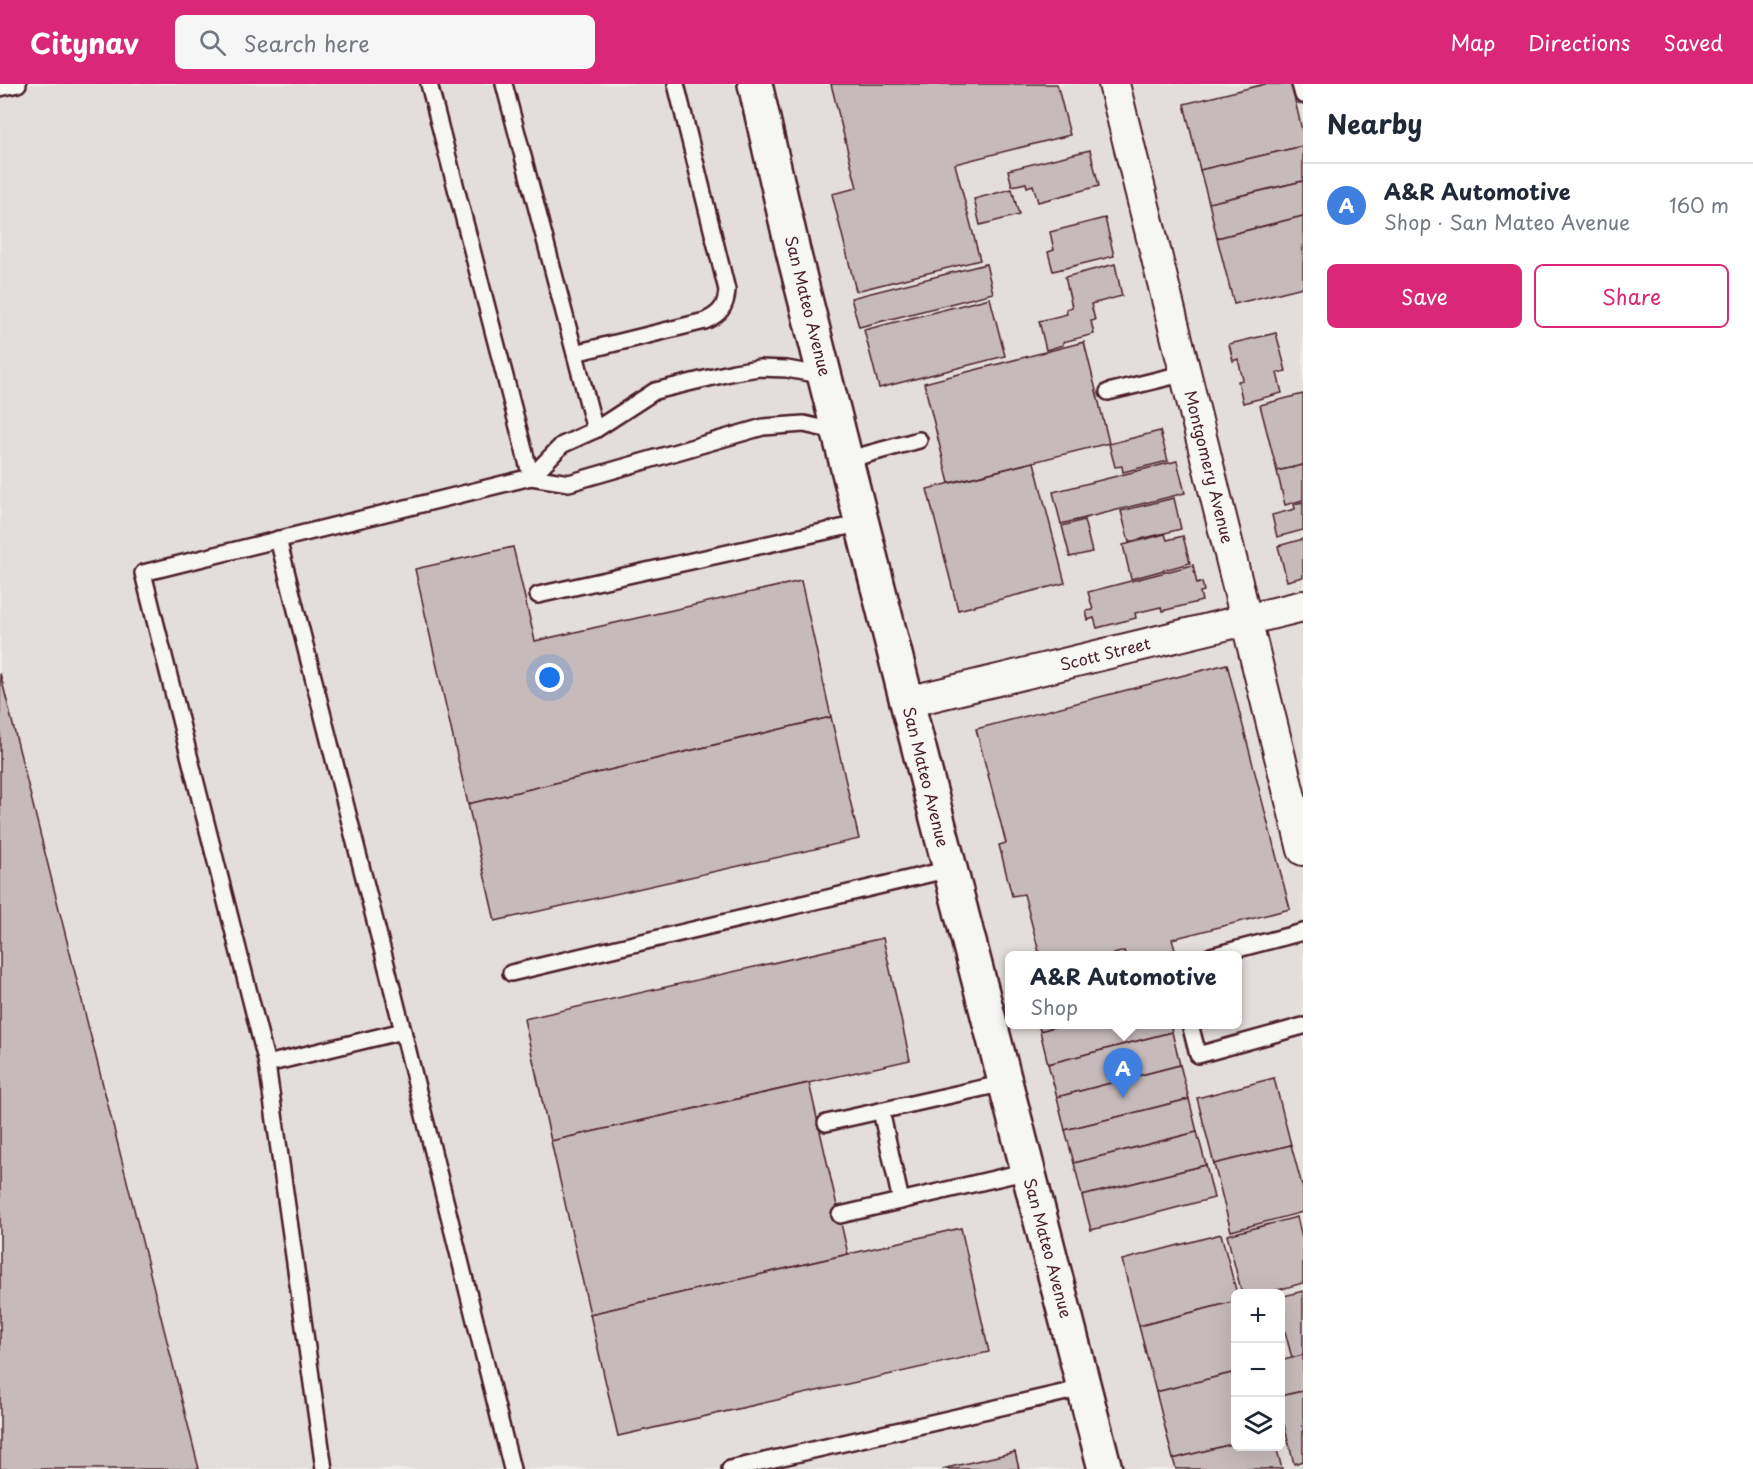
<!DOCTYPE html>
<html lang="en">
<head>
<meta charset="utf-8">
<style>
  :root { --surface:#fff; --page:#f6f6f7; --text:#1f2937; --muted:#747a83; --line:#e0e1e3; --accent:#db2777 }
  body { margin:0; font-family:"Playpen Sans",sans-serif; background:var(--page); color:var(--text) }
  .controls { position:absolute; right:18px; bottom:18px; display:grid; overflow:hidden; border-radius:9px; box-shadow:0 6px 24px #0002 }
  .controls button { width:54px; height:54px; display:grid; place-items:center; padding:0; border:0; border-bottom:2px solid var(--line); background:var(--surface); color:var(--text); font:30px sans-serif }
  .you { position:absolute; left:550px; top:594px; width:21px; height:21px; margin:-15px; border:4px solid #fff; border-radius:50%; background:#1a73e8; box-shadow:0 0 0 9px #1a73e833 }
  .badge { display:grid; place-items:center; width:39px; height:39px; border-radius:50%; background:var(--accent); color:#fff; font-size:20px; font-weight:700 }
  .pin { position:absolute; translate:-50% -50px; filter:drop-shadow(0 2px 3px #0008) }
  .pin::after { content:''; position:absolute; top:32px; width:21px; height:18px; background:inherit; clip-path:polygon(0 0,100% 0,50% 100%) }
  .popup { position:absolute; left:1005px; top:867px; width:237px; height:78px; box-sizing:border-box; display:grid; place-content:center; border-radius:9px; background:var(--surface); filter:drop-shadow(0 2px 4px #0005); font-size:20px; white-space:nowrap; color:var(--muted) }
  .popup b { font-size:22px; color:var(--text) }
  .popup::after { content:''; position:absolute; left:50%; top:100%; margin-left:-12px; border:12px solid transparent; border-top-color:var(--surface) }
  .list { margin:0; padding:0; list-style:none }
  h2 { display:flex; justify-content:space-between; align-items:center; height:78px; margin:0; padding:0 24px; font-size:26px }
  h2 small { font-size:20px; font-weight:400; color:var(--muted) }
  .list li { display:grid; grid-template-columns:39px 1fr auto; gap:18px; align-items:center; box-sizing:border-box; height:84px; padding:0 24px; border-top:2px solid var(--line) }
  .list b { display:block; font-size:22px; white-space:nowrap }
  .list p { margin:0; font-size:20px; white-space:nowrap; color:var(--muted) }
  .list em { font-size:20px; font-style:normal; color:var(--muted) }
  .actions { display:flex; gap:12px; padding:18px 24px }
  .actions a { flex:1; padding:14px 0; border:2px solid var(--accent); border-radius:9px; text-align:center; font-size:21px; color:var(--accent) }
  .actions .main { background:var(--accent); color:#fff }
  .icon { flex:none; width:33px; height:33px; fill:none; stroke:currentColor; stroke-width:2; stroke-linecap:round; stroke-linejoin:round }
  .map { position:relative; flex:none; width:1303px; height:1385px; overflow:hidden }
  header { display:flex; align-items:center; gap:36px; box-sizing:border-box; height:84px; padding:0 30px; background:var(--accent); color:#fff }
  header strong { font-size:28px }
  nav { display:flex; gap:33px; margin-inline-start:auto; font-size:21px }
  .search { width:420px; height:54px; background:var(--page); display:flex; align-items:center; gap:15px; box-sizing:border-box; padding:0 21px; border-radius:9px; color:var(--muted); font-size:22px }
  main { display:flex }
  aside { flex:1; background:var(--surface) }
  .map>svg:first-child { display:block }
  .built { fill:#e3dedc; fill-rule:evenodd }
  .building { fill:#c6babb; stroke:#4a1f2b; stroke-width:1.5 }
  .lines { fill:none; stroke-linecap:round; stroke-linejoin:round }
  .lane-casing { stroke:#4a1f2b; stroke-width:20 }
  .street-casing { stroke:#4a1f2b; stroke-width:34 }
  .secondary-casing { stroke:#4a1f2b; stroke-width:38 }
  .lane { stroke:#f6f6f2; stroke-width:15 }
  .street { stroke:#f6f6f2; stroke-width:30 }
  .secondary { stroke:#f6f6f2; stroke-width:33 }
  .labels { text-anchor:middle; stroke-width:4.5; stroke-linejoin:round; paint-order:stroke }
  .street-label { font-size:16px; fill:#4a1f2b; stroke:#f6f6f2 }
</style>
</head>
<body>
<header>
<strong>Citynav</strong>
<div class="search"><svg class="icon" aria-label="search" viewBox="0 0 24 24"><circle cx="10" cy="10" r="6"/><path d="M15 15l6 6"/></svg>Search here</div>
<nav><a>Map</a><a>Directions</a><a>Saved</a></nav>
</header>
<main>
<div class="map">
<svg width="1303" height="1385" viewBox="0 0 1303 1385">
  <rect width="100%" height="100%" fill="#efedea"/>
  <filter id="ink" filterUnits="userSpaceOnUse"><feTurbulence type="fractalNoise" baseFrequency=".0167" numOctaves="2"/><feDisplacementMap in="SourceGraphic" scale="12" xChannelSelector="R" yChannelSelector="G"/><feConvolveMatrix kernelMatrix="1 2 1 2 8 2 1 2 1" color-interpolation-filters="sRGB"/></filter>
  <g filter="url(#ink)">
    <path class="built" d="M0,0H1303V1385H0ZM1009,872H1237V940H1009ZM1236,1210H1280V1362H1236Z"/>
    <g class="building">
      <path d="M831,0H1057L1070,51L955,80L980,176L856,207L832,110L857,104Z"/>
      <path d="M1265,0H1291L1303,50V62L1200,86L1184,20Z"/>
      <path d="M1303,62V97L1209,119L1200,86Z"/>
      <path d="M1090,66L1099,102L1038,118L1033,101L1027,103L1026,99L1012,102L1008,86Z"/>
      <path d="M1303,97V132L1217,154L1209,119Z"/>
      <path d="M1012,105L1019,131L980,141L974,115Z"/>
      <path d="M1303,132V203L1234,220L1217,154Z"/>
      <path d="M1105,134L1114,172L1053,187L1048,168L1054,166L1050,148Z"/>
      <path d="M986,180L993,209L859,243L851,214Z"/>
      <path d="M1115,180L1122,212L1091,220L1095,236L1091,237L1094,250L1063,258V261L1046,266L1039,237L1067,230L1066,225L1072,223L1065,193Z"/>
      <path d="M990,214L1005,272L879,304L864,246Z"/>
      <path d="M1276,249L1286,287L1277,289L1282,309L1243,319L1238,297L1243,296L1238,275L1233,277L1229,260Z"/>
      <path d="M1084,258L1109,359L949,399L924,299Z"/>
      <path d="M1303,310V381L1277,387L1260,321Z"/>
      <path d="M1160,347L1168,377L1123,388L1122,382L1115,383L1109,360Z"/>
      <path d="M1177,377L1185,409L1061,440L1053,408Z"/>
      <path d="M1034,378L1065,499L958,526L927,405Z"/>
      <path d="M1303,381V416L1285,421L1277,387Z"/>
      <path d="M1174,414L1181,445L1129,458L1121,427Z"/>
      <path d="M1303,418V446L1277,453L1272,431L1295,425L1294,420Z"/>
      <path d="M1084,436L1092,468L1070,473L1062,442Z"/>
      <path d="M1165,450L1167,456L1183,452L1190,479L1131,495L1123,461Z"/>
      <path d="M1303,455V493L1287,497L1278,462Z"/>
      <path d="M513,463L535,557L801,497L831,633L468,720L415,485Z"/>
      <path d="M1193,481L1197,500L1202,498L1204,507L1200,508L1202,517L1162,527L1161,523L1135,529L1136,534L1097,544L1094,534L1088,536L1086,527L1093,526L1088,508Z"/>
      <path d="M1227,580L1290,825L1172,855L1175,866L1155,872H1126L1124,867L1108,872H1040L1024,810L1012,812L999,761L1006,759L976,645Z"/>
      <path d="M0,589L199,1385H0Z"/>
      <path d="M831,633L859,755L495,837L468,720Z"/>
      <path d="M883,854L910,976L551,1057L524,935Z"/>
      <path d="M1038,940H1065L1040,947Z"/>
      <path d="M1065,940H1170L1172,948L1048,980L1040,947Z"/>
      <path d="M1172,948L1180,981L1057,1013L1048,980Z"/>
      <path d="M1180,981L1189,1015L1065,1046L1057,1013Z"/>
      <path d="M1274,994L1291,1061L1214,1080L1197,1014Z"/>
      <path d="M809,999L848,1170L590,1230L551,1057Z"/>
      <path d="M1189,1015L1197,1048L1074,1079L1065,1046Z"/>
      <path d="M1197,1048L1206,1081L1082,1112L1074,1079Z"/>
      <path d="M1291,1061L1303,1105V1128L1231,1147L1214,1080Z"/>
      <path d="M1206,1081L1214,1114L1091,1146L1082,1112Z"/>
      <path d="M1297,1133L1303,1158V1199L1263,1210H1242L1227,1151Z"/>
      <path d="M961,1144L989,1268L618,1352L590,1230Z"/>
      <path d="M1221,1150L1237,1210L1236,1217L1139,1242L1122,1176Z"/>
      <path d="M1303,1207V1271L1292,1274L1280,1229V1213Z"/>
      <path d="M1236,1217V1288L1156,1308L1139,1242Z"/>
      <path d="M1303,1271V1307L1280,1312V1277Z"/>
      <path d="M1236,1288V1359L1173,1375L1156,1308Z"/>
      <path d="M1303,1307V1377L1294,1380L1280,1325V1312Z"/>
      <path d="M1236,1359V1362H1276L1282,1385H1176L1173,1375Z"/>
      <path d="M1015,1368L1019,1385H942Z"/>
    </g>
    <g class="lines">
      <defs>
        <g id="lane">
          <path d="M429,0L531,393"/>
          <path d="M504,0L595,346"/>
          <path d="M1300,0L1303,11"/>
          <path d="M0,4L18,0"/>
          <path d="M575,269L705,237C720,230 726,223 727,206L676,0"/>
          <path d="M1108,308L1186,289"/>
          <path d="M846,376L919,356"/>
          <path d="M531,393L562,361L595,346L655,307L734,288L759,284L787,285L825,292"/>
          <path d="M278,455L403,947L512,1385"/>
          <path d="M538,511L863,439"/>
          <path d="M1211,872L1303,848"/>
          <path d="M511,889L950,785"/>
          <path d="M1190,940L1198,971L1303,942"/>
          <path d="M267,980L403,947"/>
          <path d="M881,1027L901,1117"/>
          <path d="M826,1039L1005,999"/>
          <path d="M840,1131L1028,1087"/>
          <path d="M324,1385L267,980L143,489L531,393L569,399L763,343L804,340L839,348"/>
          <path d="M730,1385L1084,1304"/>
        </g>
        <g id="street">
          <path d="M1114,0L1303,766"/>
          <path d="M907,618L1303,522"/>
        </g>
        <path id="secondary" d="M755,0L793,167L907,618L1105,1385"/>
      </defs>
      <use href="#lane" class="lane-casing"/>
      <use href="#street" class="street-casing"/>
      <use href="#secondary" class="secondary-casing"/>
      <use href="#lane" class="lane"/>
      <use href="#street" class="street"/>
      <use href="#secondary" class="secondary"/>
    </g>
  </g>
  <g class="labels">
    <g class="street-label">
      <text transform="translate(808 222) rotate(76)" y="6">San Mateo Avenue</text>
      <text transform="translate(1209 383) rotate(76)" y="6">Montgomery Avenue</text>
      <text transform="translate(1105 570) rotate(-14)" y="6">Scott Street</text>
      <text transform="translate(926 693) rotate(76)" y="6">San Mateo Avenue</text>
      <text transform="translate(1048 1164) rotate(75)" y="6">San Mateo Avenue</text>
    </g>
  </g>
</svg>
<div class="controls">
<button>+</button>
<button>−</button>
<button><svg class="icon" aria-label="layers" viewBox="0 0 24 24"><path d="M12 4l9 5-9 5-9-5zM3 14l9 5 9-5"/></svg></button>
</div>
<div class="you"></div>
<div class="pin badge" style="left:1123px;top:1014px;background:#3f7fe0">A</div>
<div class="popup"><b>A&amp;R Automotive</b>Shop</div>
</div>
<aside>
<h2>Nearby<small></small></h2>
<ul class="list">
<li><span class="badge" style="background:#3f7fe0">A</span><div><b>A&amp;R Automotive</b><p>Shop · San Mateo Avenue</p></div><em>160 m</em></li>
</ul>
<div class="actions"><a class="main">Save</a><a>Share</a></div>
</aside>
</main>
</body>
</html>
